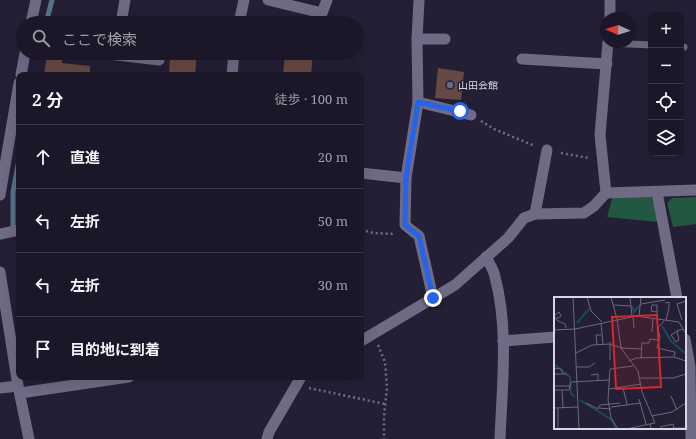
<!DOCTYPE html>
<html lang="ja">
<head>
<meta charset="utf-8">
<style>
  :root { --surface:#1b1728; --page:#282434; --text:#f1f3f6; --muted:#a09fa8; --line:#393645 }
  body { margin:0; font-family:"Noto Serif","Noto Sans JP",serif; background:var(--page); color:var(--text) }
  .controls { position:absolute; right:12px; top:12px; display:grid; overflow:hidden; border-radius:8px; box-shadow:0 4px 16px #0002 }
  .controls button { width:36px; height:36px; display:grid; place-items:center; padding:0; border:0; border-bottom:1px solid var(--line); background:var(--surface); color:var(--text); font:20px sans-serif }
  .compass { position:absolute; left:600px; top:12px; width:36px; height:36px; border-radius:50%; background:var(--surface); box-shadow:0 4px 16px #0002; rotate:273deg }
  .stop { position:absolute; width:12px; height:12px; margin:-9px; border:3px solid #2563eb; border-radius:50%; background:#fff }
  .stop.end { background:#2563eb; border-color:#fff; box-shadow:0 1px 4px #0008 }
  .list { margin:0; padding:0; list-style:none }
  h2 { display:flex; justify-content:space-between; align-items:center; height:52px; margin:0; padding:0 16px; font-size:17px }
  h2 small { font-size:13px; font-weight:400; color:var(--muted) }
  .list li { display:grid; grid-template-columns:26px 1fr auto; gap:12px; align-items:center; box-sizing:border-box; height:64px; padding:0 16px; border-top:1px solid var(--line) }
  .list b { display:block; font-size:15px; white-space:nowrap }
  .list em { font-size:13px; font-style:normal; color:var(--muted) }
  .icon { flex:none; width:22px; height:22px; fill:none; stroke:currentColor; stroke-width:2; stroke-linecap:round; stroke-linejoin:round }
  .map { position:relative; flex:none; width:696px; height:439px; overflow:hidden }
  .search { position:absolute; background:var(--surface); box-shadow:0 4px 16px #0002; left:16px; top:16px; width:348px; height:44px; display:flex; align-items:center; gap:10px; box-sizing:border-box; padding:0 14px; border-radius:22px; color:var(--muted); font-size:15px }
  .panel { position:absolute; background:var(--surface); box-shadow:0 4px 16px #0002; left:16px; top:72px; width:348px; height:308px; border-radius:8px }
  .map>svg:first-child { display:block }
  .green { fill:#225741 }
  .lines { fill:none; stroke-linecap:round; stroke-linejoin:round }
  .stream { stroke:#527487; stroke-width:5 }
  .building { fill:#664944 }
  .path { stroke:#747083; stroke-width:2.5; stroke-dasharray:2 3; stroke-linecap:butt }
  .service { stroke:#706b85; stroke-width:7 }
  .minor { stroke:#706b85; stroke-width:11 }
  .route { stroke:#2563eb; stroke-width:5 }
  .service-dot { fill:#5c6f8a; stroke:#241f35; stroke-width:1.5 }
  .labels { text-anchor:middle; stroke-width:3; stroke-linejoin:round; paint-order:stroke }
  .poi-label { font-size:10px; fill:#d9d7e6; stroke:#241f35; text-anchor:start }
  .inset-river { fill:none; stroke:#18495e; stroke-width:2 }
  .inset-road { fill:none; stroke:#6c697c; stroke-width:1 }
  .view { fill:#d62828; fill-opacity:0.15; stroke:#d62828; stroke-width:2 }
  .inset-edge { fill:none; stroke:#d9d7e6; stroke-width:2 }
</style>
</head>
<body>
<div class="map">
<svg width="696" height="439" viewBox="0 0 696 439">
  <rect width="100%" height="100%" fill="#241f35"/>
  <g class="green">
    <path d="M616,196H650L653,198L658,222L607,217L612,199Z"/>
    <path d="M696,197V224L673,227L667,203L672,198Z"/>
  </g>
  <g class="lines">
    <g class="stream">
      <path d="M46,23L52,0"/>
      <path d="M13,225V192L19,160"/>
    </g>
  </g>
  <g class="building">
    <path d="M170,53H197L195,75H169Z"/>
    <path d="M285,53H313L311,75H283Z"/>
    <path d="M47,54L63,55L62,63L90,66V75H44Z"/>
    <path d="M438,68L464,72L461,100L435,98Z"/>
  </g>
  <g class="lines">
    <g class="path">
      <path d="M481,121L494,129L535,146"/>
      <path d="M561,153L589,158"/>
      <path d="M361,230L374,233L394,234"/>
      <path d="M378,345L385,362L387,388L384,416V439"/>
      <path d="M309,388L385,404"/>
    </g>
    <g class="service">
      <path d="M608,43L651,45"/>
      <path d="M681,47H684"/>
    </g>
    <g class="minor">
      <path d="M268,0L322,13L327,0"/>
      <path d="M419,0L417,39L418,102L406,178L405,225L419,236L433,298"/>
      <path d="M610,0V18"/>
      <path d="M31,23L36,0"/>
      <path d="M121,23L125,0"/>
      <path d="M239,23L244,0"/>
      <path d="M417,39H445"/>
      <path d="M100,53L159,60"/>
      <path d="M522,59L607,64"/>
      <path d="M21,75L25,53"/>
      <path d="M232,75L234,53"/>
      <path d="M418,102L471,115"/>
      <path d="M361,173L406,178"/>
      <path d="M657,192L677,298"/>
      <path d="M606,193L696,190"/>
      <path d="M0,195L19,83"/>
      <path d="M535,214L547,150"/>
      <path d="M0,234L19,230"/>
      <path d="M486,257C489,263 494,270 495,277C509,329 502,386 500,439"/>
      <path d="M0,272L18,386L29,439"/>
      <path d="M685,339L690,366L691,439"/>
      <path d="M361,341L455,285L508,238L524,218L535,214L584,213L594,206L606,193L600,135L608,42"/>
      <path d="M503,341L555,337"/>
      <path d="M0,388L18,386"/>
      <path d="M20,393L129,377"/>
      <path d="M267,439L269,432L301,377"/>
    </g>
  </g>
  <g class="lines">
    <path class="route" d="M433,298L419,236L405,225L406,178L418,102L460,111"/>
  </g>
  <circle class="service-dot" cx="450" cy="85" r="4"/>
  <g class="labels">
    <g class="poi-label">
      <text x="458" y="89">山田会館</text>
    </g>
  </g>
  <g transform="translate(554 297)">
    <rect width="132" height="132" fill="#241f35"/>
    <path class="inset-river" d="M78,9L80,15L86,8M23,26L35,12M108,29L117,44L132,57M0,67L16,80L17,96L21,100M26,103L58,123L62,132"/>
    <path class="inset-road" d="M19,0L25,132M33,0L37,14L48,25M57,0L63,22M76,0L78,19M111,6L115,5V10L112,24M87,7L111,3M60,8L77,9M79,19L80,31M85,19L87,0M2,22L7,19L5,15L0,19L2,21V22L4,24L11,27L12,31M63,22L67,51L84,74L88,95L101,126L96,127M103,22V8H98L97,14L103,15M128,23L123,7L132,4M110,24L104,31L106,41L103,51L121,55L120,60M47,26L49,47M0,33L21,32L82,19L125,25L132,37M123,34L125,43L122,45L117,38L123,34L129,32M98,35L99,21M43,48L42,38H47M22,56L38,48L56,47L67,51L87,52M87,61L88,46H95L96,42L105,43M56,63V45M75,64L82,61L120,60L132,64M22,70H35L41,66M0,71L7,72L9,77M0,77H13M37,78L44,77V83M86,81H119L132,77M0,89H16M69,91L73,107M55,92L87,87M0,93H15L17,85L55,83M8,93L9,111M117,99L123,113M85,102L92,127M32,106L44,112M57,110L87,106M0,111L24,110M4,111V132M57,112L44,111L46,108L66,106M98,119L118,115L132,106M106,130L119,127L120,132M119,131H132M64,132L57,121L54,103L56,72L79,69M72,132L96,127L97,132"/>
    <path class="view" d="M103,18L107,90L62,92L58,20Z"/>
    <rect width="132" height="132" class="inset-edge"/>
  </g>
</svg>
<div class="controls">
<button>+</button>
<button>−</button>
<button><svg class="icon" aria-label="locate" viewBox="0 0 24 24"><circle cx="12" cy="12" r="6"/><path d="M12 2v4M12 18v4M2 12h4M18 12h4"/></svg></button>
<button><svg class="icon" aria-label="layers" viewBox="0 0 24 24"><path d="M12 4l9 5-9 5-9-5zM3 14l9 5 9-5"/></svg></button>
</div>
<svg class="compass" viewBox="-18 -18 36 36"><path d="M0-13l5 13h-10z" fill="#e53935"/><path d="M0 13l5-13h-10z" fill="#a09fa8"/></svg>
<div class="stop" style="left:460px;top:111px"></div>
<div class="stop end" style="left:433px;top:298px"></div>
<div class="search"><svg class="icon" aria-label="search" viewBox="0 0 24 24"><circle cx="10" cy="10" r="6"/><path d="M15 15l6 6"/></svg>ここで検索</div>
<section class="panel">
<h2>2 分<small>徒歩 · 100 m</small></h2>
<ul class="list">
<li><svg class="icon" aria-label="ahead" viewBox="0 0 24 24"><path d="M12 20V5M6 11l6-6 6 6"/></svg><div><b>直進</b></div><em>20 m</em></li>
<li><svg class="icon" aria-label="left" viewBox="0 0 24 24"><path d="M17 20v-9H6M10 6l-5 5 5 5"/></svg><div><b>左折</b></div><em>50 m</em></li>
<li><svg class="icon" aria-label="left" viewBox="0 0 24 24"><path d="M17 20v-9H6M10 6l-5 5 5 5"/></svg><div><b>左折</b></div><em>30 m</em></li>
<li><svg class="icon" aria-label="arrive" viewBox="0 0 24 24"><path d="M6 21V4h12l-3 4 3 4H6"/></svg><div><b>目的地に到着</b></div></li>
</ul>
</section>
</div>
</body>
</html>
